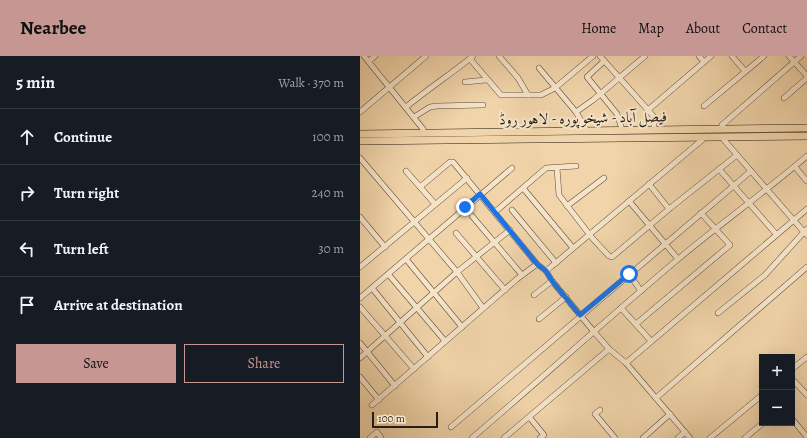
<!DOCTYPE html>
<html lang="en">
<head>
<meta charset="utf-8">
<style>
  :root { --surface:#171b24; --page:#20242c; --text:#f1f3f6; --muted:#9ea1a6; --line:#363941; --accent:#c59692 }
  body { margin:0; font-family:Alegreya,Amiri,serif; background:var(--page); color:var(--text) }
  .controls { position:absolute; right:12px; bottom:12px; display:grid; overflow:hidden; border-radius:0px; box-shadow:0 4px 16px #0002 }
  .controls button { width:36px; height:36px; display:grid; place-items:center; padding:0; border:0; border-bottom:1px solid var(--line); background:var(--surface); color:var(--text); font:20px sans-serif }
  .scale { position:absolute; left:12px; bottom:10px; width:66px; box-sizing:border-box; padding-left:4px; border:2px solid #271e14; border-top:0; font-size:11px; line-height:14px; white-space:nowrap; color:#271e14; -webkit-text-stroke:3px #f6e3c8; paint-order:stroke }
  .stop { position:absolute; width:12px; height:12px; margin:-9px; border:3px solid #1a73e8; border-radius:50%; background:#fff }
  .stop.end { background:#1a73e8; border-color:#fff; box-shadow:0 1px 4px #0008 }
  .list { margin:0; padding:0; list-style:none }
  h2 { display:flex; justify-content:space-between; align-items:center; height:52px; margin:0; padding:0 16px; font-size:17px }
  h2 small { font-size:13px; font-weight:400; color:var(--muted) }
  .list li { display:grid; grid-template-columns:26px 1fr auto; gap:12px; align-items:center; box-sizing:border-box; height:56px; padding:0 16px; border-top:1px solid var(--line) }
  .list b { display:block; font-size:15px; white-space:nowrap }
  .list em { font-size:13px; font-style:normal; color:var(--muted) }
  .actions { display:flex; gap:8px; padding:12px 16px }
  .actions a { flex:1; padding:9px 0; border:1px solid var(--accent); border-radius:0px; text-align:center; font-size:14px; color:var(--accent) }
  .actions .main { background:var(--accent); color:#111 }
  .icon { flex:none; width:22px; height:22px; fill:none; stroke:currentColor; stroke-width:2; stroke-linecap:round; stroke-linejoin:round }
  .map { position:relative; flex:none; width:447px; height:382px; overflow:hidden }
  header { display:flex; align-items:center; gap:24px; box-sizing:border-box; height:56px; padding:0 20px; background:var(--accent); color:#111 }
  header strong { font-size:19px }
  nav { display:flex; gap:22px; margin-inline-start:auto; font-size:14px }
  main { display:flex }
  aside { flex:1; background:var(--surface) }
  .map>svg:first-child { display:block }
  .lines { fill:none; stroke-linecap:round; stroke-linejoin:round }
  .minor-casing { stroke:#5a4c3a; stroke-width:6 }
  .highway-casing { stroke:#271e14; stroke-width:8 }
  .minor { stroke:#f6e3c8; stroke-width:5 }
  .highway { stroke:#f1d4aa; stroke-width:7 }
  .route { stroke:#1a73e8; stroke-width:5 }
  .labels { text-anchor:middle; stroke-width:4; stroke-linejoin:round; paint-order:stroke }
  .street-label { font-size:15px; fill:#271e14; stroke:#f6e3c8 }
</style>
</head>
<body>
<header>
<strong>Nearbee</strong>
<nav><a>Home</a><a>Map</a><a>About</a><a>Contact</a></nav>
</header>
<main>
<aside>
<h2>5 min<small>Walk · 370 m</small></h2>
<ul class="list">
<li><svg class="icon" aria-label="ahead" viewBox="0 0 24 24"><path d="M12 20V5M6 11l6-6 6 6"/></svg><div><b>Continue</b></div><em>100 m</em></li>
<li><svg class="icon" aria-label="right" viewBox="0 0 24 24"><path d="M7 20v-9h11M14 6l5 5-5 5"/></svg><div><b>Turn right</b></div><em>240 m</em></li>
<li><svg class="icon" aria-label="left" viewBox="0 0 24 24"><path d="M17 20v-9H6M10 6l-5 5 5 5"/></svg><div><b>Turn left</b></div><em>30 m</em></li>
<li><svg class="icon" aria-label="arrive" viewBox="0 0 24 24"><path d="M6 21V4h12l-3 4 3 4H6"/></svg><div><b>Arrive at destination</b></div></li>
</ul>
<div class="actions"><a class="main">Save</a><a>Share</a></div>
</aside>
<div class="map">
<svg width="447" height="382" viewBox="0 0 447 382">
  <rect width="100%" height="100%" fill="#f1d4aa"/>
  <filter id="stains"><feTurbulence type="fractalNoise" baseFrequency=".005" numOctaves="4"/><feColorMatrix values="0 0 0 0 .2 0 0 0 0 .09 0 0 0 0 .02 0 0 0 .5 -.17"/></filter>
  <radialGradient id="worn" r=".72"><stop offset=".6" stop-color="#630" stop-opacity="0"/><stop offset="1" stop-color="#630" stop-opacity=".3"/></radialGradient>
  <g class="lines">
    <defs>
      <g id="minor">
        <path d="M4,0L63,73"/>
        <path d="M139,0L158,22L168,39"/>
        <path d="M240,0L288,54L351,0"/>
        <path d="M339,0L344,6"/>
        <path d="M372,0L385,15"/>
        <path d="M429,0L447,20"/>
        <path d="M110,3L141,39H181L195,32L233,0"/>
        <path d="M9,5L15,0"/>
        <path d="M244,5L227,21L257,58L261,70"/>
        <path d="M179,12L216,56L225,71"/>
        <path d="M105,26L126,24"/>
        <path d="M424,42L447,22"/>
        <path d="M344,50L404,0"/>
        <path d="M46,51C68,33 91,18 113,0"/>
        <path d="M288,54L294,61V70"/>
        <path d="M0,56L66,0"/>
        <path d="M216,56L233,44L285,0"/>
        <path d="M54,61L70,51L77,50L123,49"/>
        <path d="M362,69L441,0"/>
        <path d="M364,84L444,176L447,173"/>
        <path d="M0,102L97,216L150,174"/>
        <path d="M435,111L447,125"/>
        <path d="M197,112L199,139L233,183L249,200L252,201L309,153L377,99"/>
        <path d="M359,113L416,178"/>
        <path d="M46,115L75,148"/>
        <path d="M289,128L309,153"/>
        <path d="M60,131L90,106H93L177,208L186,215L192,225L235,277L249,293L266,307L330,382"/>
        <path d="M163,132L213,192"/>
        <path d="M269,145L318,203"/>
        <path d="M207,150L244,122"/>
        <path d="M152,154L196,207"/>
        <path d="M135,156L186,112L216,110"/>
        <path d="M112,160L162,219"/>
        <path d="M0,161L25,191"/>
        <path d="M96,177L145,234"/>
        <path d="M46,203L102,271"/>
        <path d="M0,211L107,122"/>
        <path d="M186,215L342,84"/>
        <path d="M269,218L281,235"/>
        <path d="M29,219L85,285"/>
        <path d="M12,232L68,301"/>
        <path d="M174,239L192,225"/>
        <path d="M0,242L152,112"/>
        <path d="M0,251L54,313"/>
        <path d="M261,252L291,285"/>
        <path d="M358,257L405,219L444,176L447,179"/>
        <path d="M179,263L206,241"/>
        <path d="M276,268L370,189L341,157"/>
        <path d="M0,287L35,330"/>
        <path d="M0,302L97,216L123,252"/>
        <path d="M266,307L447,153"/>
        <path d="M432,313L447,301"/>
        <path d="M0,321L19,344"/>
        <path d="M432,323L447,339"/>
        <path d="M296,342L447,211"/>
        <path d="M12,349L157,223L177,208"/>
        <path d="M240,354L235,358L255,382"/>
        <path d="M170,362L184,379L180,382"/>
        <path d="M432,363L447,381"/>
        <path d="M91,371L391,115"/>
        <path d="M10,382L17,376L21,382"/>
        <path d="M112,382C181,323 248,262 317,204C360,168 405,136 447,100"/>
        <path d="M144,382L249,293"/>
        <path d="M283,382L310,358"/>
        <path d="M318,382L325,376"/>
        <path d="M350,382L402,339"/>
        <path d="M385,382L403,367"/>
      </g>
      <g id="highway">
        <path d="M0,78L447,72"/>
        <path d="M0,85L447,80"/>
      </g>
    </defs>
    <use href="#minor" class="minor-casing"/>
    <use href="#highway" class="highway-casing"/>
    <use href="#minor" class="minor"/>
    <use href="#highway" class="highway"/>
  </g>
  <g class="lines">
    <path class="route" d="M105,151L120,138L177,208L186,215L192,225L220,259L269,218"/>
  </g>
  <g class="labels">
    <g class="street-label">
      <text transform="translate(223 62) rotate(-1)" y="5">فیصل آباد - شیخو پورہ - لاہور روڈ</text>
    </g>
  </g>
  <rect width="100%" height="100%" filter="url(#stains)"/>
  <rect width="100%" height="100%" fill="url(#worn)"/>
</svg>
<div class="controls">
<button>+</button>
<button>−</button>
</div>
<div class="scale">100 m</div>
<div class="stop" style="left:269px;top:218px"></div>
<div class="stop end" style="left:105px;top:151px"></div>
</div>
</main>
</body>
</html>
